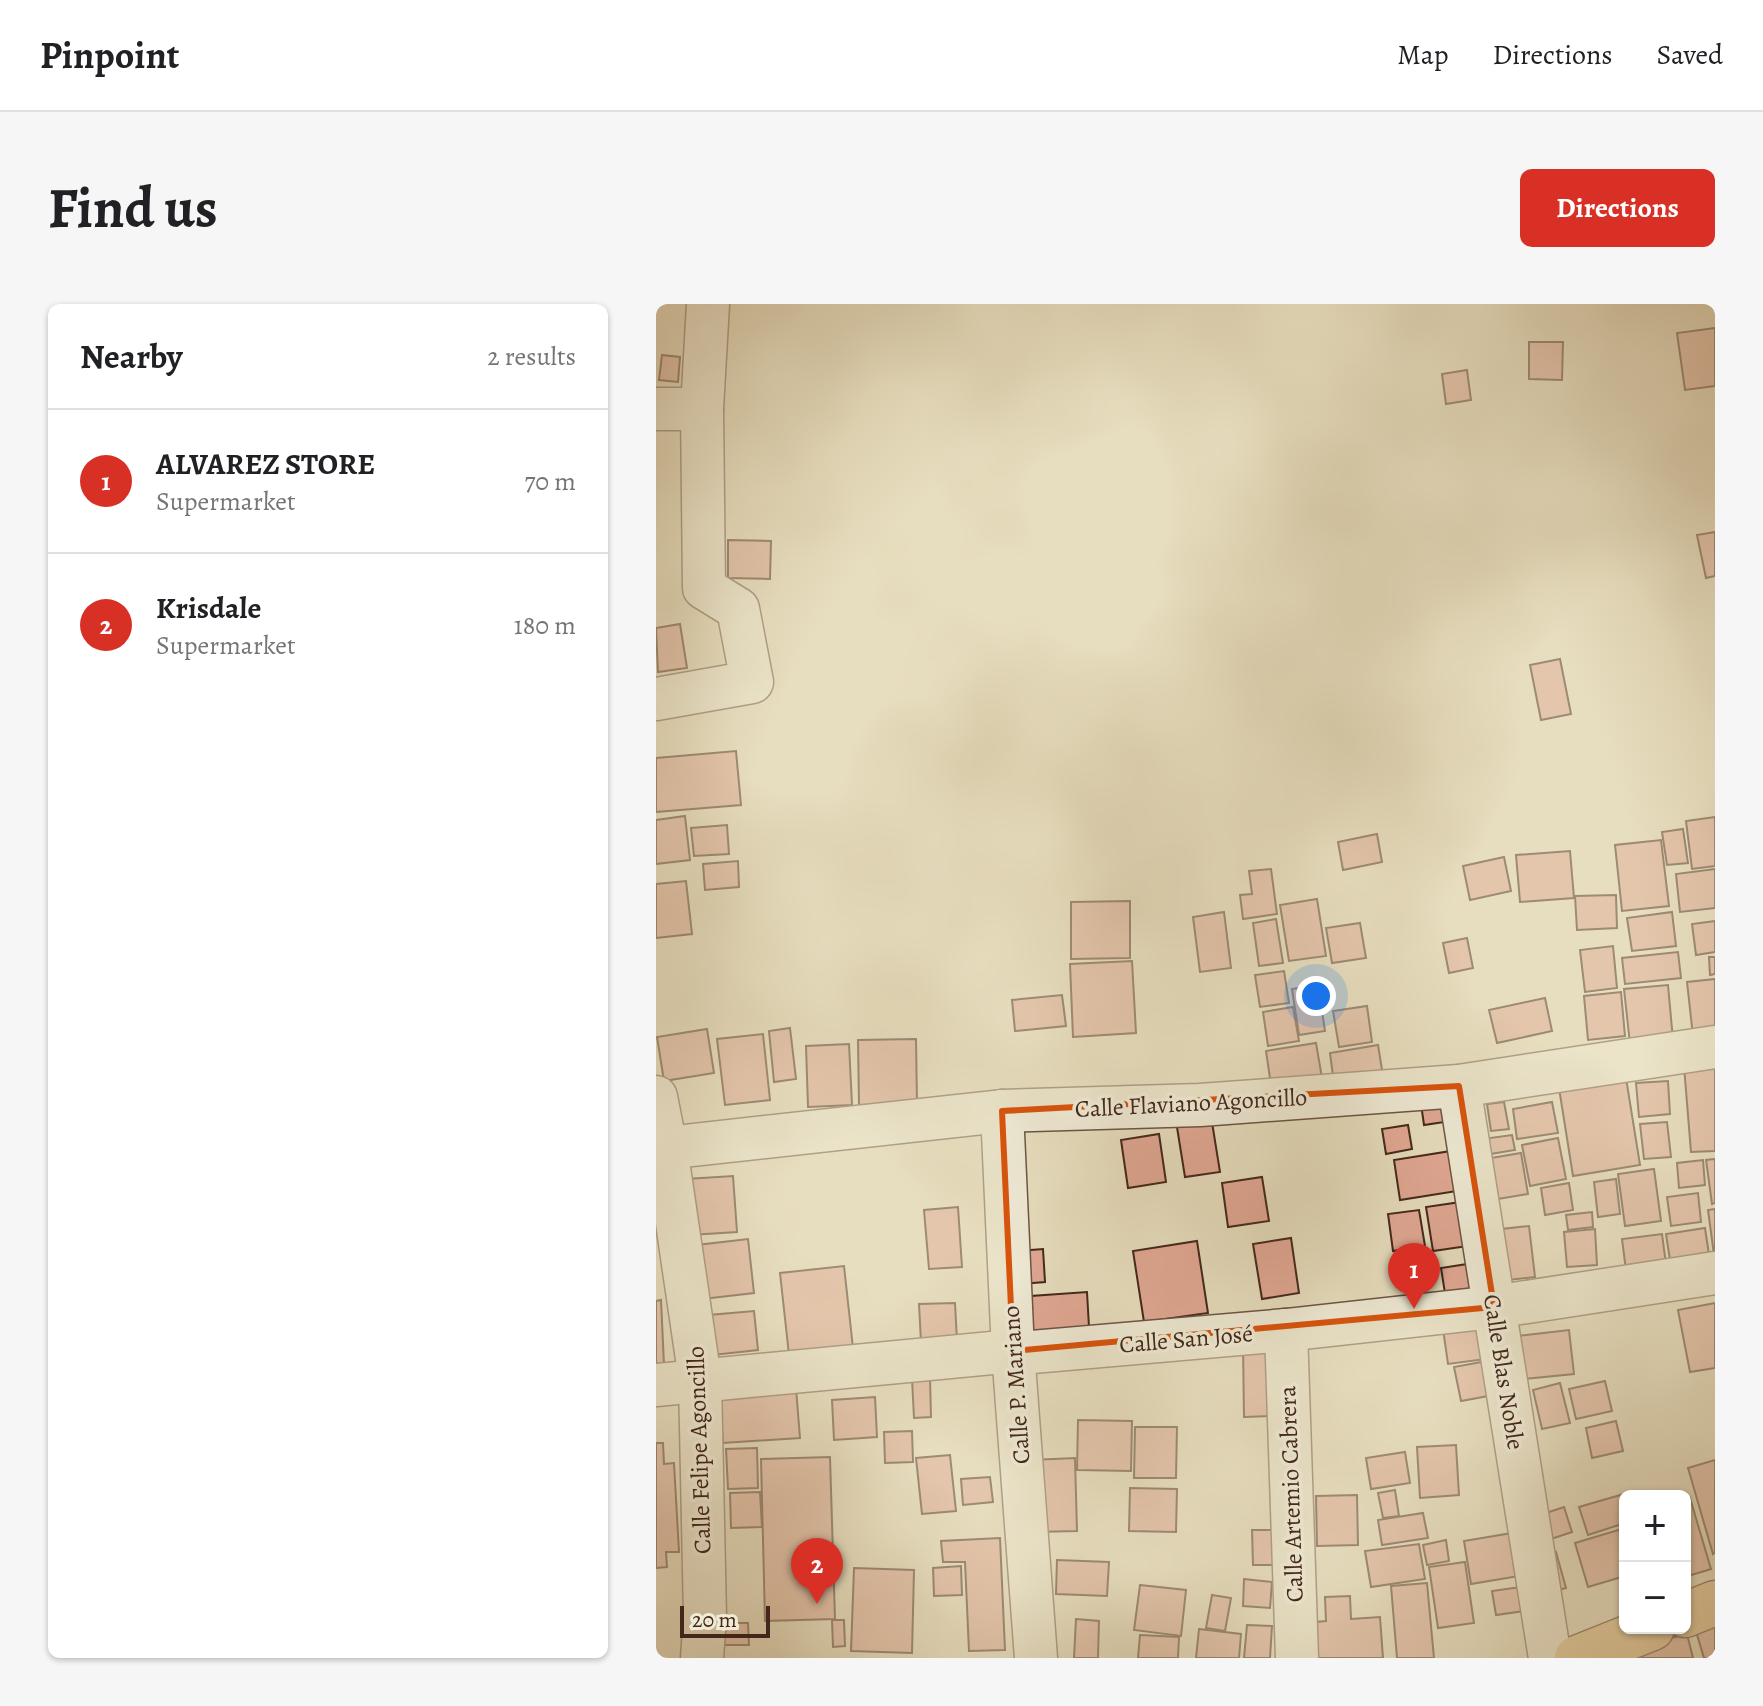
<!DOCTYPE html>
<html lang="en">
<head>
<meta charset="utf-8">
<style>
  :root { --surface:#fff; --page:#f6f6f6; --text:#202124; --muted:#757577; --line:#e0e0e0; --accent:#d93025 }
  body { margin:0; font-family:Alegreya,serif; background:var(--page); color:var(--text) }
  .controls { position:absolute; right:24px; bottom:24px; display:grid; overflow:hidden; border-radius:12px; box-shadow:0 2px 6px #0004 }
  .controls button { width:72px; height:72px; display:grid; place-items:center; padding:0; border:0; border-bottom:2px solid var(--line); background:var(--surface); color:var(--text); font:40px sans-serif }
  .scale { position:absolute; left:24px; bottom:20px; width:90px; box-sizing:border-box; padding-left:8px; border:4px solid #43271a; border-top:0; font-size:22px; line-height:28px; white-space:nowrap; color:#43271a; -webkit-text-stroke:6px #efead5; paint-order:stroke }
  .you { position:absolute; left:660px; top:692px; width:28px; height:28px; margin:-20px; border:6px solid #fff; border-radius:50%; background:#1a73e8; box-shadow:0 0 0 12px #1a73e833 }
  .badge { display:grid; place-items:center; width:52px; height:52px; border-radius:50%; background:var(--accent); color:#fff; font-size:26px; font-weight:700 }
  .pin { position:absolute; translate:-50% -66px; filter:drop-shadow(0 2px 4px #0008) }
  .pin::after { content:''; position:absolute; top:42px; width:28px; height:24px; background:inherit; clip-path:polygon(0 0,100% 0,50% 100%) }
  .list { margin:0; padding:0; list-style:none }
  h2 { display:flex; justify-content:space-between; align-items:center; height:104px; margin:0; padding:0 32px; font-size:34px }
  h2 small { font-size:26px; font-weight:400; color:var(--muted) }
  .list li { display:grid; grid-template-columns:52px 1fr auto; gap:24px; align-items:center; box-sizing:border-box; height:144px; padding:0 32px; border-top:2px solid var(--line) }
  .list b { display:block; font-size:30px; white-space:nowrap }
  .list p { margin:0; font-size:26px; white-space:nowrap; color:var(--muted) }
  .list em { font-size:26px; font-style:normal; color:var(--muted) }
  .map { position:relative; flex:none; width:1059px; height:1354px; overflow:hidden; border-radius:12px }
  header { display:flex; align-items:center; gap:48px; box-sizing:border-box; height:112px; padding:0 40px; background:var(--surface); border-bottom:2px solid var(--line) }
  header strong { font-size:38px }
  nav { display:flex; gap:44px; margin-inline-start:auto; font-size:28px }
  .intro { display:flex; align-items:center; justify-content:space-between; box-sizing:border-box; height:192px; padding:0 48px }
  h1 { margin:0; font-size:56px }
  .button { padding:20px 36px; border-radius:12px; background:var(--accent); color:#fff; font-size:28px; font-weight:700 }
  main { display:flex; gap:48px; padding:0 48px }
  aside { flex:1; background:var(--surface); border-radius:12px; box-shadow:0 2px 6px #0004 }
  .map>svg:first-child { display:block }
  .building { fill:#e1a894; stroke:#43271a; stroke-width:2 }
  .lines { fill:none; stroke-linecap:round; stroke-linejoin:round }
  .minor-casing { stroke:#6c5543; stroke-width:45 }
  .major-casing { stroke:#43271a; stroke-width:47 }
  .minor { stroke:#efead5; stroke-width:42 }
  .major { stroke:#e4bf80; stroke-width:44 }
  .marked { fill:none; stroke:#d8540d; stroke-width:6; stroke-linejoin:round }
  .labels { text-anchor:middle; stroke-width:7; stroke-linejoin:round; paint-order:stroke }
  .street-label { font-size:24px; fill:#43271a; stroke:#efead5 }
</style>
</head>
<body>
<header>
<strong>Pinpoint</strong>
<nav><a>Map</a><a>Directions</a><a>Saved</a></nav>
</header>
<div class="intro"><h1>Find us</h1><a class="button">Directions</a></div>
<main>
<aside>
<h2>Nearby<small>2 results</small></h2>
<ul class="list">
<li><span class="badge">1</span><div><b>ALVAREZ STORE</b><p>Supermarket</p></div><em>70 m</em></li>
<li><span class="badge">2</span><div><b>Krisdale</b><p>Supermarket</p></div><em>180 m</em></li>
</ul>
</aside>
<div class="map">
<svg width="1059" height="1354" viewBox="0 0 1059 1354">
  <rect width="100%" height="100%" fill="#e7debf"/>
  <filter id="stains"><feTurbulence type="fractalNoise" baseFrequency=".0025" numOctaves="4"/><feColorMatrix values="0 0 0 0 .2 0 0 0 0 .09 0 0 0 0 .02 0 0 0 .5 -.17"/></filter>
  <radialGradient id="worn" r=".72"><stop offset=".6" stop-color="#630" stop-opacity="0"/><stop offset="1" stop-color="#630" stop-opacity=".3"/></radialGradient>
  <g class="building">
    <path d="M1059,24V82L1029,86L1021,29Z"/>
    <path d="M873,38H907L906,76L873,75Z"/>
    <path d="M6,51L24,53L22,78L3,76Z"/>
    <path d="M811,66L815,96L790,100L786,70Z"/>
    <path d="M1059,228V272L1050,274L1041,231Z"/>
    <path d="M72,236L115,237L114,275L72,274Z"/>
    <path d="M24,320L31,364L2,368L0,324Z"/>
    <path d="M904,355L915,410L885,416L874,361Z"/>
    <path d="M80,447L85,501L0,508V454Z"/>
    <path d="M29,512L34,556L0,560V516Z"/>
    <path d="M1059,513V562L1036,565L1030,517Z"/>
    <path d="M71,521L73,550L38,552L35,524Z"/>
    <path d="M1027,525L1032,559L1011,561L1006,528Z"/>
    <path d="M721,530L726,558L687,566L682,538Z"/>
    <path d="M1005,536L1013,602L966,607L959,541Z"/>
    <path d="M914,547L918,594L864,598L860,551Z"/>
    <path d="M848,553L855,587L814,596L807,562Z"/>
    <path d="M82,557L83,583L49,586L47,560Z"/>
    <path d="M615,565L621,610L587,615L584,591L596,590L593,567Z"/>
    <path d="M1059,565V604L1024,608L1020,570Z"/>
    <path d="M30,577L36,630L0,634V580Z"/>
    <path d="M960,591L961,624L921,626L919,592Z"/>
    <path d="M661,595L670,652L633,657L624,601Z"/>
    <path d="M474,597V654L415,655V598Z"/>
    <path d="M568,608L575,664L544,668L537,613Z"/>
    <path d="M1016,608L1020,642L976,647L971,614Z"/>
    <path d="M620,615L627,659L603,662L597,619Z"/>
    <path d="M1059,617V648L1040,651L1036,620Z"/>
    <path d="M704,619L710,654L676,659L670,624Z"/>
    <path d="M811,634L817,664L793,669L787,639Z"/>
    <path d="M957,642L961,684L929,688L924,646Z"/>
    <path d="M1022,648L1025,674L969,680L966,654Z"/>
    <path d="M1053,653H1059V670L1054,671Z"/>
    <path d="M476,657L480,729L417,733L414,660Z"/>
    <path d="M628,667L633,699L604,703L599,671Z"/>
    <path d="M1059,675V730L1037,732L1031,678Z"/>
    <path d="M662,681L669,727L643,731L636,685Z"/>
    <path d="M1012,681L1017,736L974,740L968,685Z"/>
    <path d="M965,688L969,732L932,736L928,692Z"/>
    <path d="M406,691L410,722L359,727L356,696Z"/>
    <path d="M889,694L896,727L841,739L833,706Z"/>
    <path d="M711,702L716,738L683,743L677,707Z"/>
    <path d="M637,703L643,737L612,742L607,708Z"/>
    <path d="M134,724L140,775L118,778L113,727Z"/>
    <path d="M51,725L58,769L8,777L1,733Z"/>
    <path d="M107,730L114,796L69,801L61,735Z"/>
    <path d="M260,735L261,800L203,801L202,736Z"/>
    <path d="M660,739L666,774L615,781L610,747Z"/>
    <path d="M193,740L196,801L152,803L150,742Z"/>
    <path d="M722,741L727,772L678,780L674,749Z"/>
    <path d="M1059,760V847L1035,848L1028,762Z"/>
    <path d="M970,774L984,861L917,872L903,784Z"/>
    <path d="M1012,777L1014,810L983,813L980,779Z"/>
    <path d="M790,789L795,817L768,821L764,793Z"/>
    <path d="M848,798L853,825L835,827L831,800Z"/>
    <path d="M896,798L902,829L861,835L857,805Z"/>
    <path d="M555,812L564,868L529,873L520,817Z"/>
    <path d="M1011,818L1015,853L988,855L984,820Z"/>
    <path d="M752,821L756,845L730,850L726,825Z"/>
    <path d="M503,830L510,878L472,884L465,836Z"/>
    <path d="M856,831L859,846L822,852L819,836Z"/>
    <path d="M902,834L910,875L874,882L866,841Z"/>
    <path d="M795,847L801,887L744,896L738,856Z"/>
    <path d="M865,849L872,890L824,898L817,857Z"/>
    <path d="M1059,855V899L1056,900L1050,856Z"/>
    <path d="M1047,856L1049,881L1023,884L1021,859Z"/>
    <path d="M998,865L1005,917L969,922L962,870Z"/>
    <path d="M77,872L81,928L34,931L30,875Z"/>
    <path d="M606,873L613,917L572,923L566,879Z"/>
    <path d="M960,875L964,910L942,913L938,878Z"/>
    <path d="M913,879L917,906L889,911L885,884Z"/>
    <path d="M1042,889L1045,918L1015,922L1011,893Z"/>
    <path d="M805,898L812,942L777,947L770,903Z"/>
    <path d="M302,903L306,963L273,965L268,906Z"/>
    <path d="M1059,905V958L1052,906Z"/>
    <path d="M763,906L769,942L737,947L732,910Z"/>
    <path d="M936,908L937,923L912,926L910,911Z"/>
    <path d="M873,922L879,973L852,976L846,925Z"/>
    <path d="M1049,924L1055,964L1016,969L1010,930Z"/>
    <path d="M939,925L941,961L911,963L908,928Z"/>
    <path d="M1006,930L1011,968L971,974L966,935Z"/>
    <path d="M635,934L643,989L606,995L597,940Z"/>
    <path d="M92,935L98,989L47,995L41,941Z"/>
    <path d="M541,937L552,1009L488,1018L477,947Z"/>
    <path d="M387,945L389,978L365,980L362,947Z"/>
    <path d="M818,959L824,997L791,1002L785,964Z"/>
    <path d="M188,962L197,1044L133,1051L124,969Z"/>
    <path d="M431,988L433,1023L377,1028L375,992Z"/>
    <path d="M5,996L8,1061H0V997Z"/>
    <path d="M299,999L301,1037L265,1038L263,1000Z"/>
    <path d="M1059,999V1064L1034,1068L1022,1006Z"/>
    <path d="M98,1007L102,1046L57,1051L53,1011Z"/>
    <path d="M825,1020L830,1055L792,1060L787,1025Z"/>
    <path d="M913,1026L918,1070L858,1076L853,1033Z"/>
    <path d="M587,1041H619V1112L588,1113Z"/>
    <path d="M831,1057L838,1091L805,1097L798,1063Z"/>
    <path d="M274,1074L275,1113L258,1114L256,1075Z"/>
    <path d="M949,1077L956,1107L920,1115L913,1085Z"/>
    <path d="M904,1079L914,1119L886,1125L877,1086Z"/>
    <path d="M140,1084L144,1134L67,1139L63,1089Z"/>
    <path d="M219,1093L221,1133L178,1136L176,1096Z"/>
    <path d="M422,1116L476,1117L475,1167L421,1166Z"/>
    <path d="M960,1117L967,1147L936,1154L930,1124Z"/>
    <path d="M479,1123H521L520,1174H478Z"/>
    <path d="M256,1127L257,1158L229,1159L228,1128Z"/>
    <path d="M0,1139H7L8,1160L18,1159L23,1248H10L11,1263L0,1264Z"/>
    <path d="M800,1141L803,1191L764,1194L761,1143Z"/>
    <path d="M101,1144L102,1184L72,1185L70,1145Z"/>
    <path d="M749,1148L754,1179L715,1185L710,1154Z"/>
    <path d="M294,1151L300,1207L266,1210L260,1154Z"/>
    <path d="M174,1153L179,1315L109,1317L105,1155Z"/>
    <path d="M419,1154L421,1227L377,1228L375,1156Z"/>
    <path d="M1059,1156V1249L1057,1250L1032,1164Z"/>
    <path d="M334,1173L337,1198L307,1201L305,1175Z"/>
    <path d="M474,1184L521,1185L520,1228L473,1227Z"/>
    <path d="M739,1186L743,1212L727,1214L722,1189Z"/>
    <path d="M978,1187L979,1192H969V1219L932,1231L923,1203Z"/>
    <path d="M104,1188L106,1223L75,1224L74,1189Z"/>
    <path d="M701,1191L702,1241L661,1242L660,1192Z"/>
    <path d="M1034,1194L1055,1265L1029,1273V1195Z"/>
    <path d="M908,1203L916,1228L886,1238L878,1213Z"/>
    <path d="M767,1209L772,1234L726,1241L722,1216Z"/>
    <path d="M969,1224V1272L932,1283L919,1239Z"/>
    <path d="M596,1226H630L629,1261H597Z"/>
    <path d="M856,1229L863,1272L815,1280L808,1237Z"/>
    <path d="M344,1234L349,1346L313,1347L309,1258H287L285,1237Z"/>
    <path d="M790,1236L793,1257L771,1261L767,1241Z"/>
    <path d="M763,1240L769,1275L715,1283L709,1247Z"/>
    <path d="M900,1248L910,1284L895,1288L886,1251Z"/>
    <path d="M401,1256L453,1258L451,1292L400,1290Z"/>
    <path d="M809,1258L818,1319L782,1324L773,1263Z"/>
    <path d="M305,1262L306,1291L278,1292L277,1264Z"/>
    <path d="M198,1264L258,1266L256,1349L195,1347Z"/>
    <path d="M588,1275L616,1278L614,1304L587,1302Z"/>
    <path d="M771,1279L778,1354H741L735,1282Z"/>
    <path d="M484,1281L530,1286L525,1332L478,1326Z"/>
    <path d="M872,1282L875,1306L840,1311L836,1287Z"/>
    <path d="M556,1291L575,1294L569,1327L550,1324Z"/>
    <path d="M694,1292L695,1315L724,1313L727,1354H652L649,1319L670,1317L669,1293Z"/>
    <path d="M420,1315L443,1317L442,1354H418Z"/>
    <path d="M176,1316H188L189,1342L177,1343Z"/>
    <path d="M1059,1318V1354H1048L1039,1324Z"/>
    <path d="M66,1319H92L93,1341H65Z"/>
    <path d="M591,1321L616,1322L614,1354H588Z"/>
    <path d="M543,1325L585,1330L583,1354H540Z"/>
    <path d="M1031,1330L1037,1354H986L983,1342Z"/>
    <path d="M484,1331L523,1333L522,1354H482Z"/>
  </g>
  <g class="lines">
    <defs>
      <g id="minor">
        <path d="M0,105H46L52,0"/>
        <path d="M0,395L96,378L82,305L48,284L46,105"/>
        <path d="M803,782L894,1354"/>
        <path d="M0,793L10,844L44,1075L49,1313L46,1354"/>
        <path d="M346,807L357,1047L380,1354"/>
        <path d="M10,844L346,807L544,801L803,782L1059,743"/>
        <path d="M630,1026L641,1354"/>
        <path d="M0,1081L357,1047L376,1048L630,1026L838,1003L1059,969"/>
      </g>
      <g id="major">
        <path d="M1029,1311L1059,1299"/>
        <path d="M921,1354L996,1324"/>
      </g>
    </defs>
    <use href="#minor" class="minor-casing"/>
    <use href="#major" class="major-casing"/>
    <use href="#minor" class="minor"/>
    <use href="#major" class="major"/>
  </g>
  <path d="M0 0H1059V1354H0ZM803,782L838,1003L357,1047L346,807Z" fill="#e7debf" fill-opacity=".55" fill-rule="evenodd"/>
  <path class="marked" d="M803,782L838,1003L357,1047L346,807Z"/>
  <g class="labels">
    <g class="street-label">
      <text transform="translate(535 799) rotate(-3)" y="8">Calle Flaviano Agoncillo</text>
      <text transform="translate(530 1035) rotate(-5)" y="8">Calle San José</text>
      <text transform="translate(848 1068) rotate(81)" y="8">Calle Blas Noble</text>
      <text transform="translate(360 1081) rotate(-94)" y="8">Calle P. Mariano</text>
      <text transform="translate(43 1146) rotate(-92)" y="8">Calle Felipe Agoncillo</text>
      <text transform="translate(635 1190) rotate(-92)" y="8">Calle Artemio Cabrera</text>
    </g>
  </g>
  <rect width="100%" height="100%" filter="url(#stains)"/>
  <rect width="100%" height="100%" fill="url(#worn)"/>
</svg>
<div class="controls">
<button>+</button>
<button>−</button>
</div>
<div class="scale">20 m</div>
<div class="you"></div>
<div class="pin badge" style="left:758px;top:1005px">1</div>
<div class="pin badge" style="left:161px;top:1300px">2</div>
</div>
</main>
</body>
</html>
